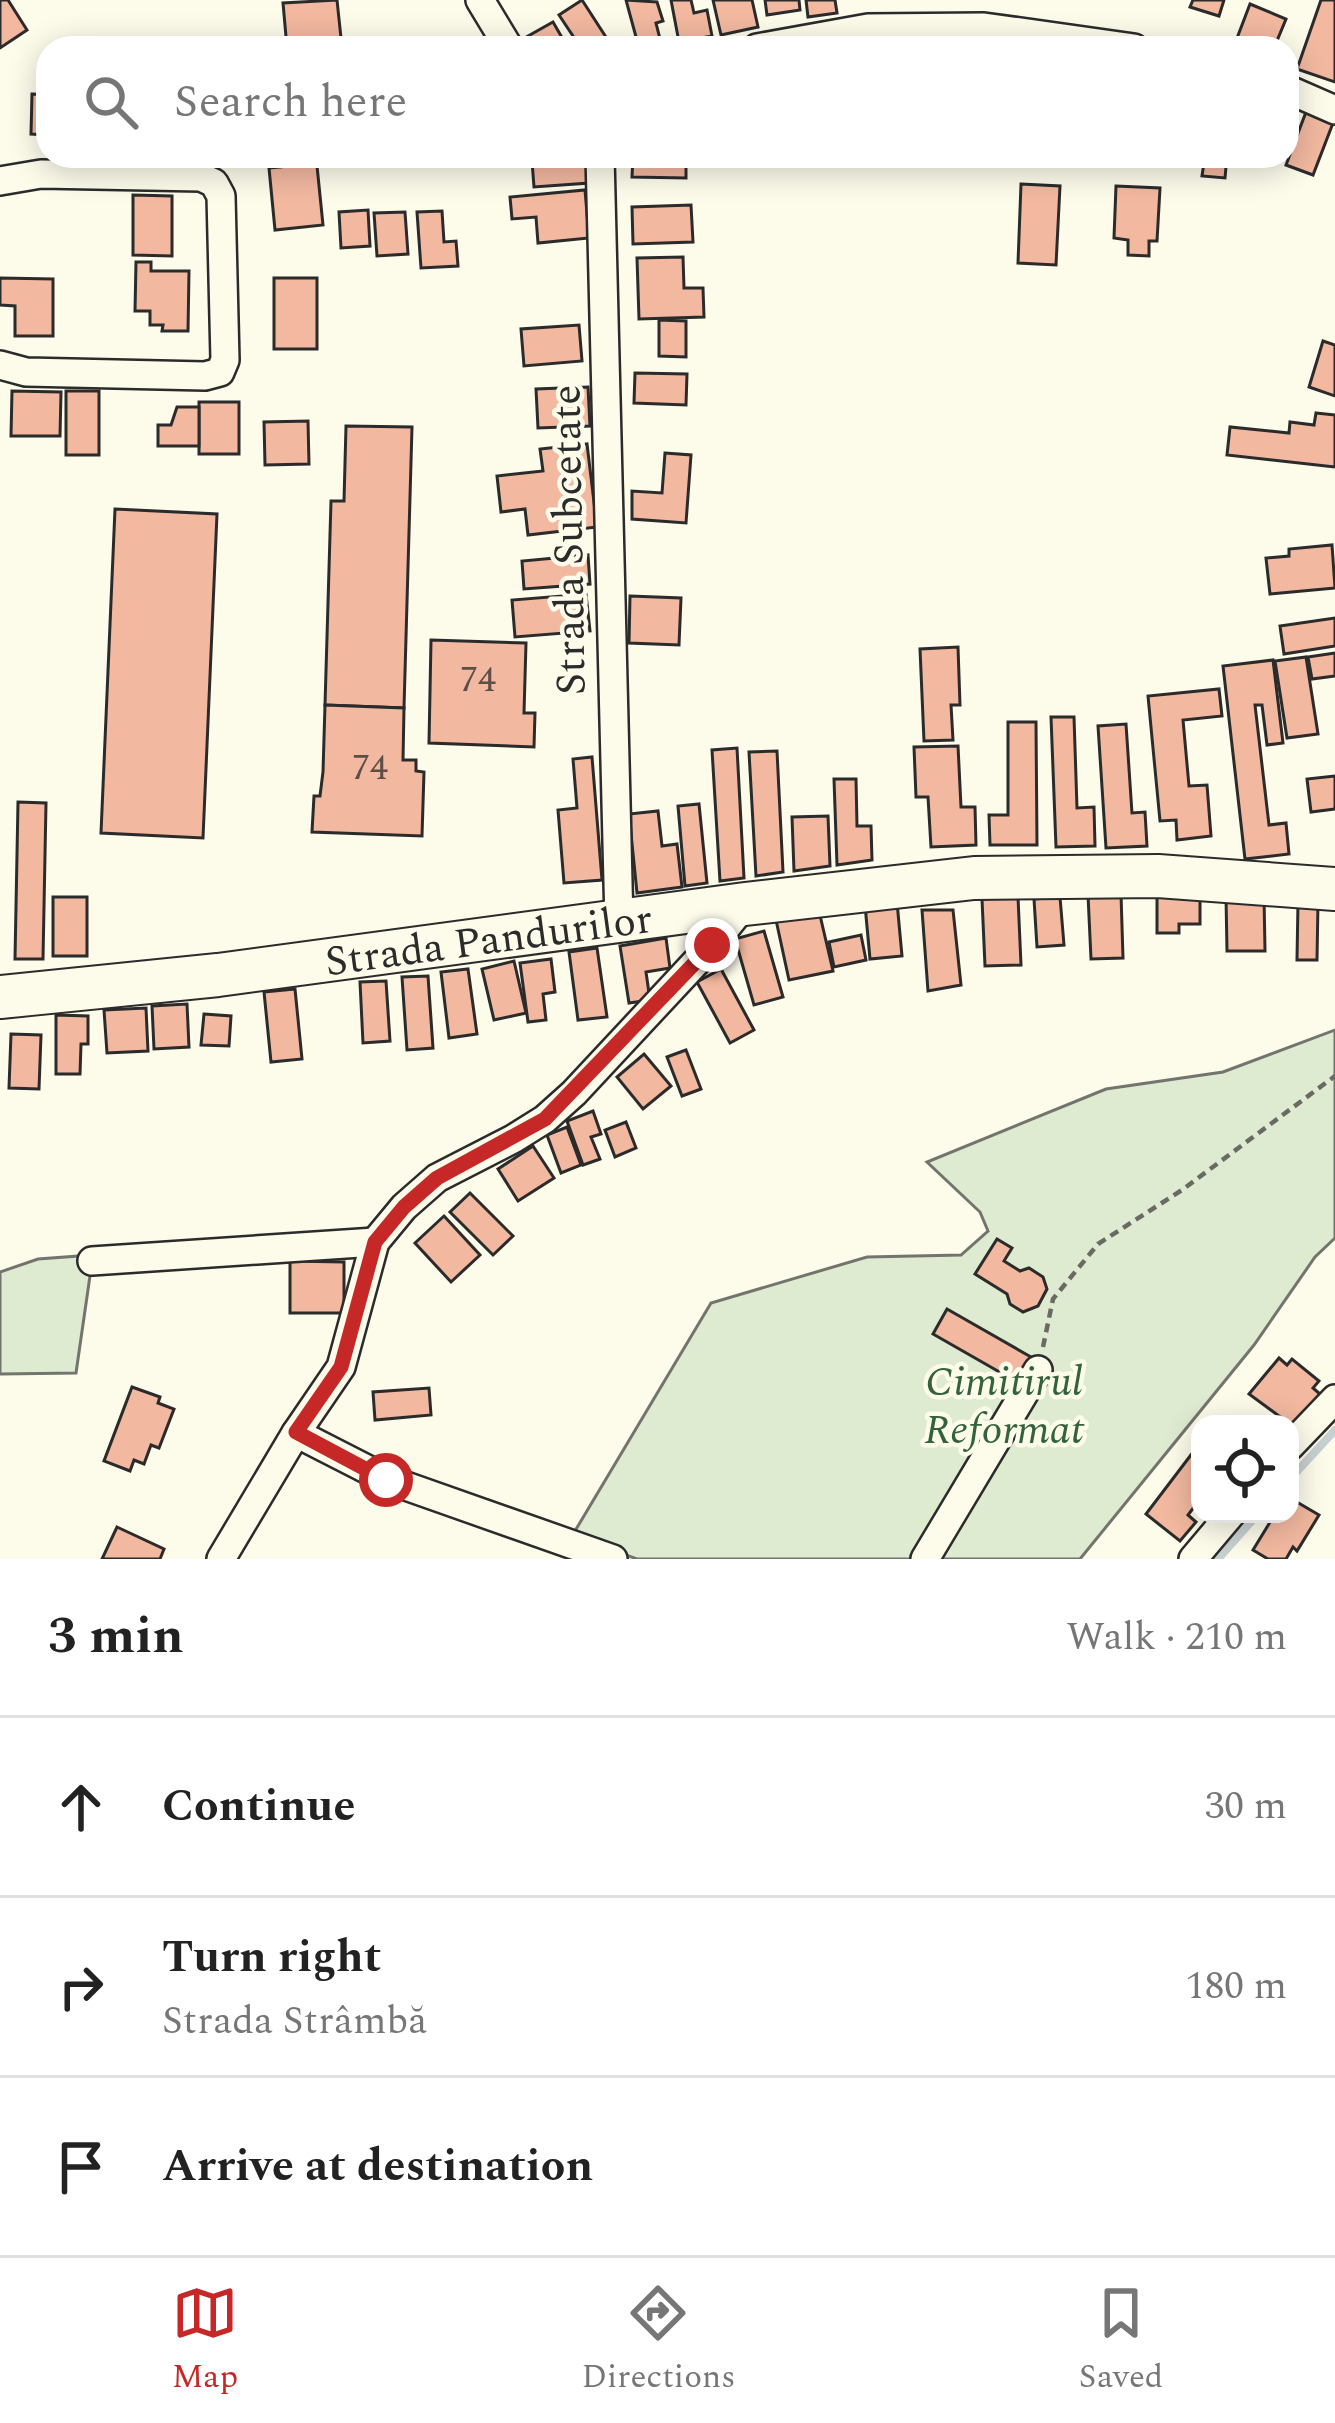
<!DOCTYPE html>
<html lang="en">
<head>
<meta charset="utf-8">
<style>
  :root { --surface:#fff; --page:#f6f6f6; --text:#222; --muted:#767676; --line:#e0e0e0; --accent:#c62828 }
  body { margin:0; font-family:Spectral,serif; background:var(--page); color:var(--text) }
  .controls { position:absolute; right:36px; bottom:36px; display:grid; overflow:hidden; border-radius:24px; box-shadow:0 6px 30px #0003 }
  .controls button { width:108px; height:108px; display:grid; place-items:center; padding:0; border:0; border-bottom:3px solid var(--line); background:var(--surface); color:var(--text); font:60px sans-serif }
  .stop { position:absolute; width:36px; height:36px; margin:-27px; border:9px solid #c62828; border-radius:50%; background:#fff }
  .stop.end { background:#c62828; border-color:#fff; box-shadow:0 3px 12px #0008 }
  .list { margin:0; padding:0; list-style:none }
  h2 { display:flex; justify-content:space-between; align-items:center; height:156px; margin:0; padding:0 48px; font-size:51px }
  h2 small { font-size:39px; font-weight:400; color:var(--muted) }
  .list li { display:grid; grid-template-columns:78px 1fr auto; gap:36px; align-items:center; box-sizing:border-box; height:180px; padding:0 48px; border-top:3px solid var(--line) }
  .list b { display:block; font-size:45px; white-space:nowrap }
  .list p { margin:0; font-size:39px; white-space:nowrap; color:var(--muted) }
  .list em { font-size:39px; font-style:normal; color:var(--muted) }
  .icon { flex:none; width:66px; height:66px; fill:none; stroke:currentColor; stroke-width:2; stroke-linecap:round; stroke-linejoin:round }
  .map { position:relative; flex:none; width:1335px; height:1559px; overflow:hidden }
  .search { position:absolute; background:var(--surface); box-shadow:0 6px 30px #0003; left:36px; right:36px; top:36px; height:132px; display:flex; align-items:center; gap:30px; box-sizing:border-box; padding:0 42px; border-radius:36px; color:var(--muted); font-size:45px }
  .sheet { height:696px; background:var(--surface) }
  nav { display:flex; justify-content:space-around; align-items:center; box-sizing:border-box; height:168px; border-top:3px solid var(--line); background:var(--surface); font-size:33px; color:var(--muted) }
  nav a { display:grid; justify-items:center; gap:6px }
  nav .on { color:var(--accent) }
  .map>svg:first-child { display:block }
  .green { fill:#deebd1; stroke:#74746e; stroke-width:3 }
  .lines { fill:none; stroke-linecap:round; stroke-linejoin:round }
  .stream { stroke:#c7d0d0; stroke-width:8 }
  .building { fill:#f2b8a0; stroke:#2b2b2b; stroke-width:3 }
  .minor-casing { stroke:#2b2b2b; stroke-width:32 }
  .highway-casing { stroke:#2b2b2b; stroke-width:46 }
  .path { stroke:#6a6964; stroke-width:4.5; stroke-dasharray:9 6; stroke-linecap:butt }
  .minor { stroke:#fdfbea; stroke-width:27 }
  .highway { stroke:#fdfbea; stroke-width:42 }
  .route { stroke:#c62828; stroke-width:15 }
  .labels { text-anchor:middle; stroke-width:9; stroke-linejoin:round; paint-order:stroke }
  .number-label { font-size:36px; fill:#5d4e48 }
  .street-label { font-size:42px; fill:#2b2b2b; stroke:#fdfbea }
  .park-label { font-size:42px; font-style:italic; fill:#34623c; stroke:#fdfbea }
</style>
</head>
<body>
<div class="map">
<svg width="1335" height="1559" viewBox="0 0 1335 1559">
  <rect width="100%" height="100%" fill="#fdfbea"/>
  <g class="green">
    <path d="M1335,1030V1238L1315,1257L1254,1345L1080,1559H637L572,1536L711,1303L867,1257L961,1255L988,1231L980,1212L927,1162L1106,1089L1223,1072Z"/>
    <path d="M93,1255L76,1373L0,1374V1272L38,1259Z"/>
  </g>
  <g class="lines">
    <g class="stream">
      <path d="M1290,1479L1335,1430"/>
      <path d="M1218,1559L1258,1514"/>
    </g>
  </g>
  <g class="building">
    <path d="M0,0H8L27,30L0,48Z"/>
    <path d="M337,0L341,38L327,39L328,48H287L283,3Z"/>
    <path d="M582,0L613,48H581L559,15Z"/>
    <path d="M626,0L657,2L663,21L656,23L662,47L639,48Z"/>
    <path d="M671,0H691L694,13L707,10L712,36L679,42Z"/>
    <path d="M713,0H752L758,27L721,35Z"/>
    <path d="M765,0H799L800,10L767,15Z"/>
    <path d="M806,0H835L837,13L808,17Z"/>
    <path d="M1193,0H1224L1219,16L1190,7Z"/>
    <path d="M1321,0H1335V82L1297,69Z"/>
    <path d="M1250,4L1286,19L1274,48L1234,46Z"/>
    <path d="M553,22L568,48H526L521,40Z"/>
    <path d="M32,94L48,95V135L31,134Z"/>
    <path d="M1306,112L1333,123L1313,175L1286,165Z"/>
    <path d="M280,156H316L323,225L275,230L269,168L281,167Z"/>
    <path d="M633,156H686V178L632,177Z"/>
    <path d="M1205,156H1227L1225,178L1202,176Z"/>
    <path d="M587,157L589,183L534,187L532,161Z"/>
    <path d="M1021,184L1060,186L1056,265L1018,263Z"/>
    <path d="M1116,186L1160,188L1157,241H1149V256L1128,255V240L1114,238Z"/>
    <path d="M585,190L589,238L538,243L536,217L512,219L510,197Z"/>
    <path d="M133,195L172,196V256L133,255Z"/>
    <path d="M691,205L693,242L633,244L632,207Z"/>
    <path d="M368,210L370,246L341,248L339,212Z"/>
    <path d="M442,211L444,242L456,241L458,266L421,268L417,212Z"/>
    <path d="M405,212L408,254L377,256L374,213Z"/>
    <path d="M683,257L684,288H703L704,317L639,319L637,258Z"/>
    <path d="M136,262H151V271H189L188,331H162L163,325H150V311H135Z"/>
    <path d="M0,278L53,279V336H15V306L0,305Z"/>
    <rect x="274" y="278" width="43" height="71"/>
    <path d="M659,320L686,321V357L659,356Z"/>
    <path d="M579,325L582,361L524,366L521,329Z"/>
    <path d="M1323,341L1335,345V396L1309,387Z"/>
    <path d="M635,373L687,374L686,405L634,403Z"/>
    <path d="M588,387L590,426L538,428L536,389Z"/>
    <path d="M12,391L61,392L60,436H11Z"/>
    <rect x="66" y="391" width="33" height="64"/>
    <rect x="199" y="402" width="40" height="52"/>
    <path d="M177,407H199V446H158V425H171Z"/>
    <path d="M1316,413L1335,415V467L1227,455L1230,427L1289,433L1290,422L1314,425Z"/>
    <path d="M308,421L309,464L265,465L264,422Z"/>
    <path d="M346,426L412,427L404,708L325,705L331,501H344Z"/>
    <path d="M587,444L597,527L528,535L525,509L501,512L497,476L543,471L540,449Z"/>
    <path d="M665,453L691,455L686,523L632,519V491L662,493Z"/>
    <path d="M115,509L217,514L203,838L101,833Z"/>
    <path d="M1332,545L1335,588L1270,594L1266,558L1289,556V549Z"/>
    <path d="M588,555L590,584L524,589L522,561Z"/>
    <path d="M586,594L590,631L515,637L512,600Z"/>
    <path d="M630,596L681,598L679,645L629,643Z"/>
    <path d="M1335,618V646L1284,654L1280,626Z"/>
    <path d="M431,640L526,643L524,713H535L534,747L429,743Z"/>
    <path d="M958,647L960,705H951L953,740L924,741L920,649Z"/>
    <path d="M1335,653V676L1312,679L1308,657Z"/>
    <path d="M1306,657L1318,734L1287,738L1275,661Z"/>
    <path d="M1273,660L1283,743L1267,745L1262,705H1255L1269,825L1286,823L1289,854L1245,859L1223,666Z"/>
    <path d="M1219,689L1222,716L1183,720L1189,786L1207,785L1211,836L1177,840L1176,820L1160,821L1148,696Z"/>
    <path d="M325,705L404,708L403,760H416V771L424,772L422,836L312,832L314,796H320L323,772Z"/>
    <path d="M1051,717H1074L1077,808L1094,807L1095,846L1056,847Z"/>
    <path d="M1008,722H1036L1037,845H990L989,815H1008Z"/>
    <path d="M1126,724L1132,813L1145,812L1147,846L1106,848L1098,726Z"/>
    <path d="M958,746L961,807H975L976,845L931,847L928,797H916L914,747Z"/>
    <path d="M737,748L744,878L720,881L712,750Z"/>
    <path d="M777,751L783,872L756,876L749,752Z"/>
    <path d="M592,757L602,880L564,883L558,810L577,808L573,759Z"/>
    <path d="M1335,776V809L1311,812L1307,779Z"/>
    <path d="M834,779H856L857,826H871L872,860L837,865Z"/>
    <path d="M18,802L46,803L43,959H15Z"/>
    <path d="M699,804L707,883L685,886L678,806Z"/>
    <path d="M658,811L662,846L677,844L682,887L637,893L629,814Z"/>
    <path d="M828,816L830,866L794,871L792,817Z"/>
    <path d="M1121,894L1123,958L1091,959L1088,895Z"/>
    <path d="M1157,895H1200V924H1179V933H1157Z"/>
    <path d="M1264,896L1265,951H1227L1226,897Z"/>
    <rect x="53" y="897" width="34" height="59"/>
    <path d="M1018,897L1021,965L985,966L982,899Z"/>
    <path d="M1060,897L1064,945L1037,947L1034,899Z"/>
    <path d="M897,902L902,956L870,959L865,905Z"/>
    <path d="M1298,902H1318L1317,960H1297Z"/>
    <path d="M922,910H953L961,985L928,991Z"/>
    <path d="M819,911L833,971L789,980L776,920Z"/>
    <path d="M764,931L783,997L754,1005L735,939Z"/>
    <path d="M861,935L866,960L834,967L829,942Z"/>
    <path d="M666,938L670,968L646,972L650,1000L629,1003L620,946Z"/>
    <path d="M597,948L607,1017L578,1020L569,952Z"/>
    <path d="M551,959L555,992L543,994L546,1020L528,1022L520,963Z"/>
    <path d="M514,961L526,1013L494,1020L482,969Z"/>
    <path d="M468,969L477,1034L449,1038L441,972Z"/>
    <path d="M721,969L754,1030L730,1043L697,982Z"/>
    <path d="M428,976L433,1048L407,1050L402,977Z"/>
    <path d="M386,981L390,1041L363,1043L360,982Z"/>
    <path d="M295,989L302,1059L271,1062L264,992Z"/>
    <path d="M187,1004L189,1047L154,1049L152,1006Z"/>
    <path d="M146,1008L148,1051L107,1053L104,1010Z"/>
    <path d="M204,1014L231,1016L229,1046L201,1045Z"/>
    <path d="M56,1015L88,1016V1044H81L80,1074H56Z"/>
    <path d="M11,1034L41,1035L39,1089L9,1088Z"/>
    <path d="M686,1050L701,1089L682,1096L667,1057Z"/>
    <path d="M644,1054L671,1086L643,1109L617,1077Z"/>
    <path d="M593,1111L601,1134L591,1137L600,1159L583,1165L567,1121Z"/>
    <path d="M626,1122L636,1148L615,1157L605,1130Z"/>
    <path d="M567,1127L581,1165L561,1173L547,1135Z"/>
    <path d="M533,1146L554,1178L518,1201L498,1169Z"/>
    <path d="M470,1193L513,1236L493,1255L450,1212Z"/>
    <path d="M444,1216L480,1255L451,1282L415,1243Z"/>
    <path d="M997,1239L1012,1248L1004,1261L1020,1271L1029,1268L1043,1277L1047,1289L1038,1306L1023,1312L1010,1304L1007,1294L975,1274Z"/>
    <path d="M290,1261L344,1262V1313H290Z"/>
    <path d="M947,1309L1031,1357L1017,1382L933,1334Z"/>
    <path d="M1279,1358L1287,1365L1292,1359L1319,1381L1313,1388L1320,1394L1291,1429L1290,1424L1249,1394Z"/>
    <path d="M132,1387L160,1397L158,1403L174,1409L159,1448L151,1445L144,1464L134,1460L130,1471L104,1461Z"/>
    <path d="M429,1388L431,1415L375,1420L373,1392Z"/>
    <path d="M1197,1447L1200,1499L1188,1515L1196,1522L1180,1541L1146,1514Z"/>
    <path d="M1290,1498L1319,1515L1297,1551L1293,1547L1286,1559H1268L1253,1550L1275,1514H1290Z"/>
    <path d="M117,1527L164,1549L160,1559H102Z"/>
  </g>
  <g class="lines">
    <defs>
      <g id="minor">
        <path d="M480,0L509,48"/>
        <path d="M757,48L868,28L984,27L1134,48"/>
        <path d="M1287,89L1335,110"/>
        <path d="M600,156L619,923"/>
        <path d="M0,181L41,174L201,177L214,183L221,196L225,360L220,372L205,376L26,372L0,365"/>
        <path d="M92,1261L375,1242"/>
        <path d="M296,1433L386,1479L613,1559"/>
        <path d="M1290,1446L1335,1399"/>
        <path d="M221,1559L296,1433L341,1367L375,1242L404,1207L437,1178L513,1139L545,1119L574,1093L712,945L745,904"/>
        <path d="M925,1559L1038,1370"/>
        <path d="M1193,1559L1231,1514"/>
      </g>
      <g id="highway">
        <path id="s1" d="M0,997L218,975L745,904L974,878L1158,876L1335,889"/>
      </g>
    </defs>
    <use href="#minor" class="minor-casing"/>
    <use href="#highway" class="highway-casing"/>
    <path class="path" d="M1043,1347L1053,1299L1098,1244L1182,1190L1335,1076"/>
    <use href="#minor" class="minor"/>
    <use href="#highway" class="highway"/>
  </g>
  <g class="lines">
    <path class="route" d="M386,1480L296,1432L341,1367L375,1242L404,1207L437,1178L545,1119L712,945"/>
  </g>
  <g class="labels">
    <g class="number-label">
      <text x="478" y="691">74</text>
      <text x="370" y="779">74</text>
    </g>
    <g class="street-label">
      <text transform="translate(567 540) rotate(-91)" y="15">Strada Subcetate</text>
      <text dy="15" stroke="none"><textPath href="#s1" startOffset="492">Strada Pandurilor</textPath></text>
    </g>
    <g class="park-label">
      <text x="1004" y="1395">Cimitirul<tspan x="1004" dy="48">Reformat</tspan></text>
    </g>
  </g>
</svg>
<div class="controls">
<button><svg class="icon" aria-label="locate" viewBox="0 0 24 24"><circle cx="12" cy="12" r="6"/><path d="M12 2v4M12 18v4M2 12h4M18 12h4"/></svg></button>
</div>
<div class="stop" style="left:386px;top:1480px"></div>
<div class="stop end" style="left:712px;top:945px"></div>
<div class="search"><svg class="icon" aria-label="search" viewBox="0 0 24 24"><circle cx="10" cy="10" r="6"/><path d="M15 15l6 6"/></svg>Search here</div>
</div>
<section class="sheet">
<h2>3 min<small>Walk · 210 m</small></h2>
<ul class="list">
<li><svg class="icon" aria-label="ahead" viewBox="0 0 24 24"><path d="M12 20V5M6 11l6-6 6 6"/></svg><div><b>Continue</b></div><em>30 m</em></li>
<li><svg class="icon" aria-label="right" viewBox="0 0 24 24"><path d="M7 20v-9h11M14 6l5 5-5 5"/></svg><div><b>Turn right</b><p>Strada Strâmbă</p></div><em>180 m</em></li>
<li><svg class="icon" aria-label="arrive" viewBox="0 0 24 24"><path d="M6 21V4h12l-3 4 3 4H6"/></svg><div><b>Arrive at destination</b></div></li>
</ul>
</section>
<nav>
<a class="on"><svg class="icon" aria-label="map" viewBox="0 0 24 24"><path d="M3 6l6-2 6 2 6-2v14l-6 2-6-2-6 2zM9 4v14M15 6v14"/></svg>Map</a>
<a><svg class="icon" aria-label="directions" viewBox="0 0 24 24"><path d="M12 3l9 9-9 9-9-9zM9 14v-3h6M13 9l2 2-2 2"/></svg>Directions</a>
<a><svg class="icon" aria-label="saved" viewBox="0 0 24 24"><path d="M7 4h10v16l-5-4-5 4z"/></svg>Saved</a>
</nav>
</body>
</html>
